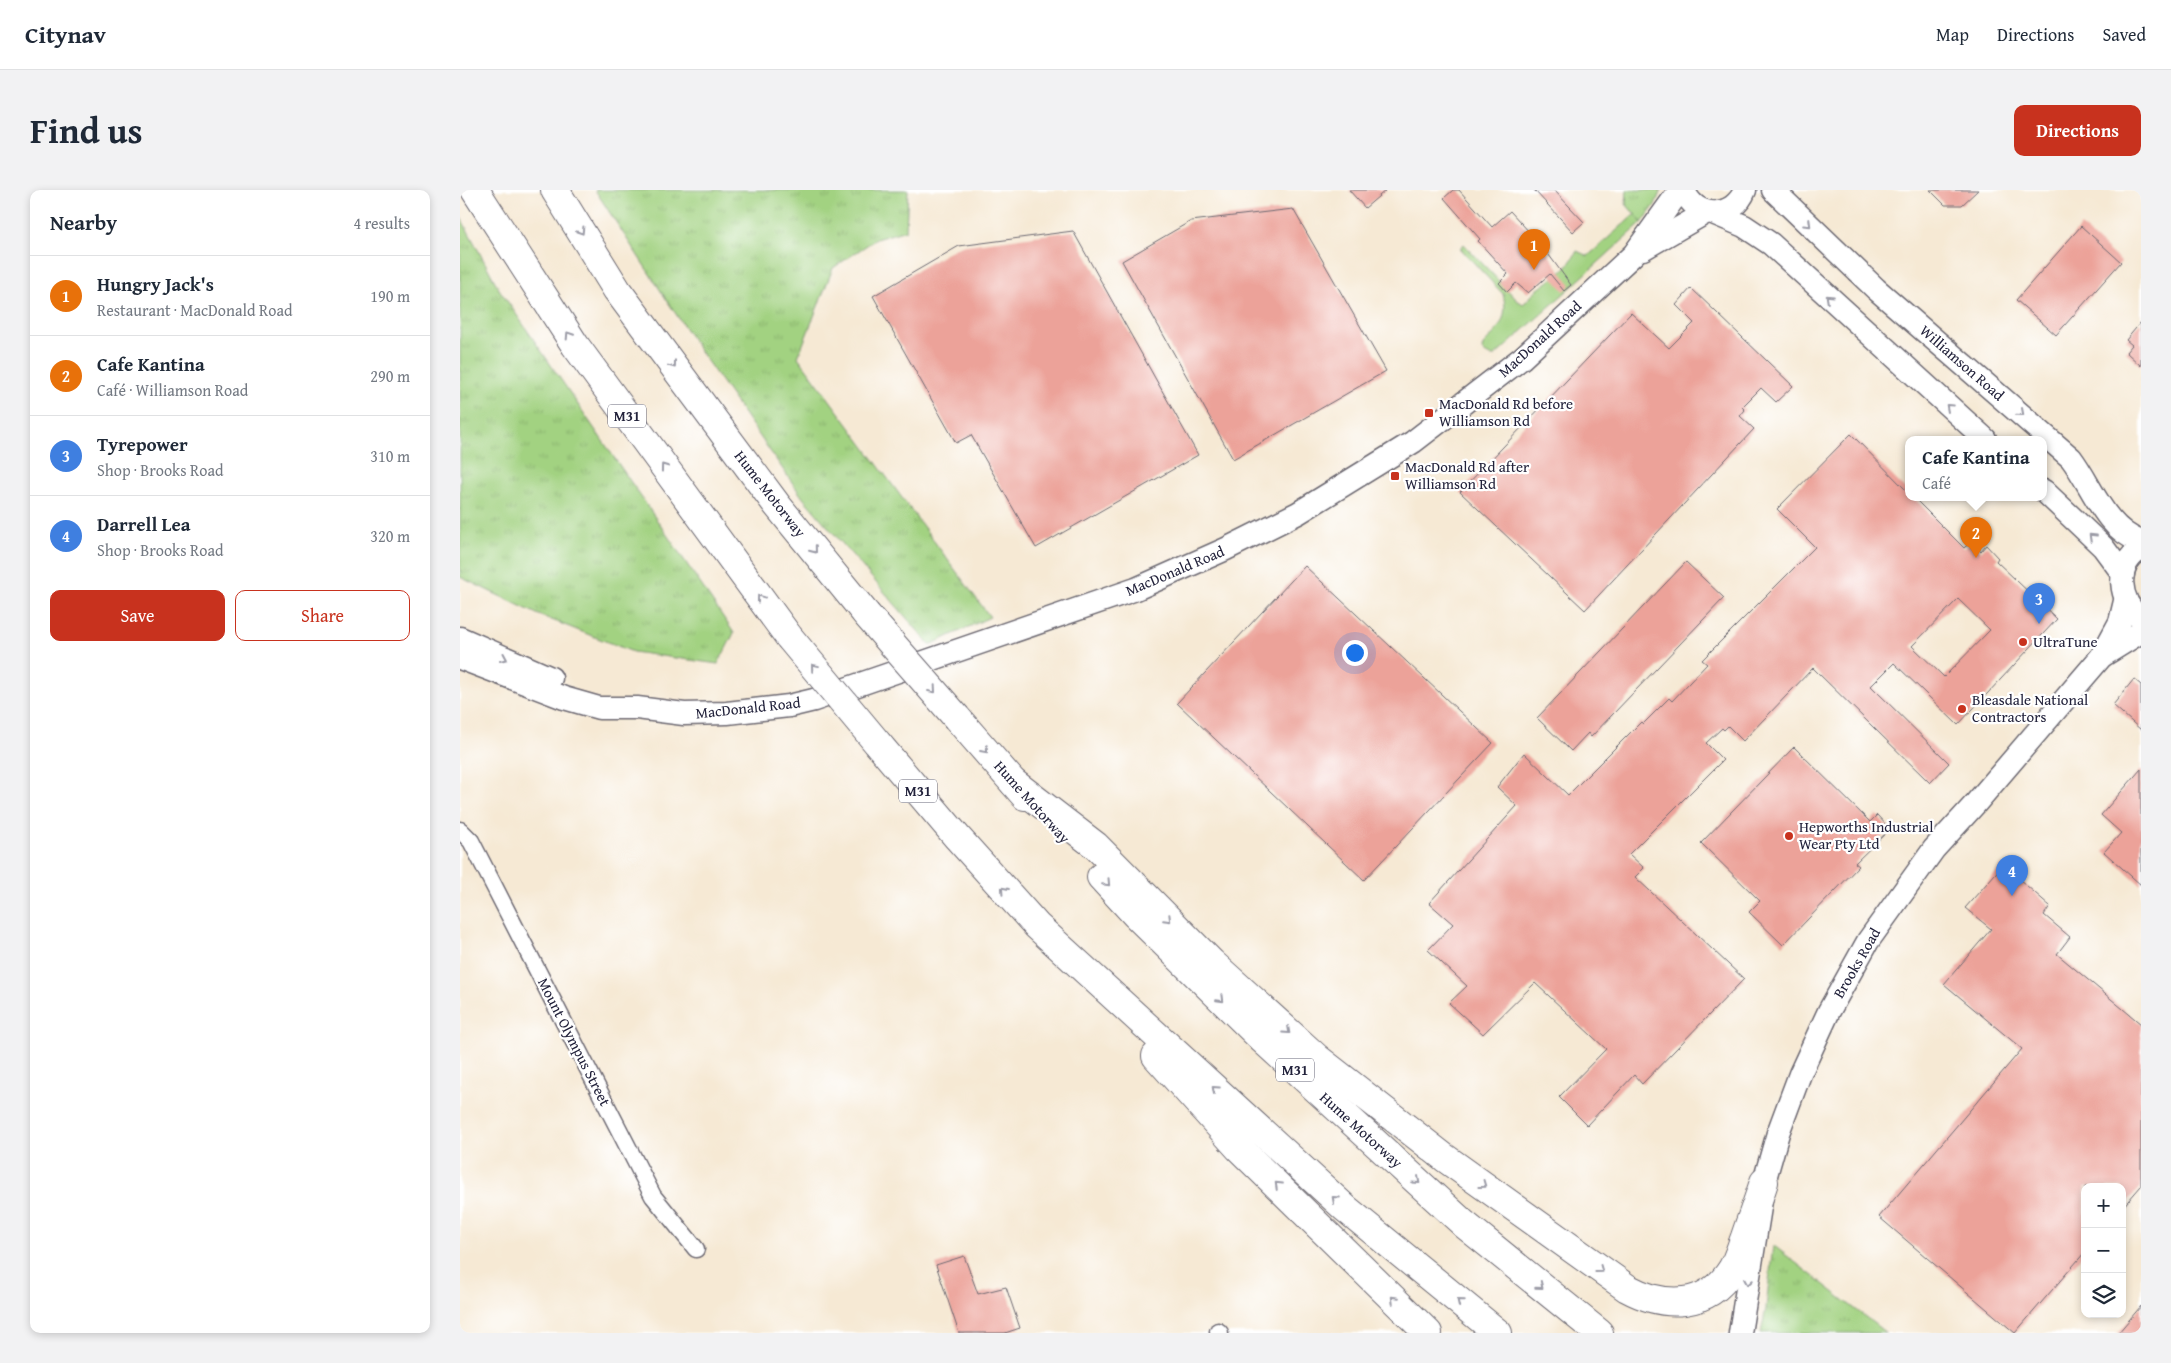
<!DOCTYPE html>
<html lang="en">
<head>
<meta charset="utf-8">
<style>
  :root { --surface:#fff; --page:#f2f2f3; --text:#1f2937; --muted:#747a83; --line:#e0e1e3; --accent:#c8321e }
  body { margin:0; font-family:"Gentium Book Plus",serif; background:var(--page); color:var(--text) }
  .controls { position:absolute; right:15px; bottom:15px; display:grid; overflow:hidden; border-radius:10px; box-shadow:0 2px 8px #0003 }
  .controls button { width:45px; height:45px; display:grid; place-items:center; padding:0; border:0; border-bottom:1px solid var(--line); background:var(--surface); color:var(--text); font:25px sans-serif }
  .you { position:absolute; left:894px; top:462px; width:18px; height:18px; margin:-12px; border:4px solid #fff; border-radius:50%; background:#1a73e8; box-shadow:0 0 0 8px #1a73e833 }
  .badge { display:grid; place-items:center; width:32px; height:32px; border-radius:50%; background:var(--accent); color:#fff; font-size:16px; font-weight:700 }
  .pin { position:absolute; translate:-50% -41px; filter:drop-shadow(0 1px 2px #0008) }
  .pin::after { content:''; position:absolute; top:26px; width:18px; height:15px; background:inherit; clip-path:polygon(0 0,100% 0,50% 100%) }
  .popup { position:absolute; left:1445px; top:246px; width:142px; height:65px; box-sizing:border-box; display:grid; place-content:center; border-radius:10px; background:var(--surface); filter:drop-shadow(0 1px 4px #0005); font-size:16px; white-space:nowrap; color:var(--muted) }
  .popup b { font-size:19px; color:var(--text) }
  .popup::after { content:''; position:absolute; left:50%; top:100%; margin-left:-10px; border:10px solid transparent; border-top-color:var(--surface) }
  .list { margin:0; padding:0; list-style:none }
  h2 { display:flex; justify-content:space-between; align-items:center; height:65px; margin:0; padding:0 20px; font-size:21px }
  h2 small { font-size:16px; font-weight:400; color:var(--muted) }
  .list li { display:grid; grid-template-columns:32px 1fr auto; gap:15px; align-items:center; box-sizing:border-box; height:80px; padding:0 20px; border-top:1px solid var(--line) }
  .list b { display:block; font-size:19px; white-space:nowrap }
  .list p { margin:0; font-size:16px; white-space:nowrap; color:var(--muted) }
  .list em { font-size:16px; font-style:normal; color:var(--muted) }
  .actions { display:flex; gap:10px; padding:15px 20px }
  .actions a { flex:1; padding:11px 0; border:1px solid var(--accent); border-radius:10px; text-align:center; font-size:18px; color:var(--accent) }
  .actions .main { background:var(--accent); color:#fff }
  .icon { flex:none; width:28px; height:28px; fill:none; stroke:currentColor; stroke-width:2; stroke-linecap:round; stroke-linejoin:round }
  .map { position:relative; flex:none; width:1681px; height:1143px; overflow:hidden; border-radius:10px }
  header { display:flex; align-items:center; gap:30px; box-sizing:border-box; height:70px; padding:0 25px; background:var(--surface); border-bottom:1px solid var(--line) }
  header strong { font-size:24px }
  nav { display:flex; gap:28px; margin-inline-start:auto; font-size:18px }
  .intro { display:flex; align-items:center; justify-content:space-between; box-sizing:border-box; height:120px; padding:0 30px }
  h1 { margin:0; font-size:35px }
  .button { padding:12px 22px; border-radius:10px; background:var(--accent); color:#fff; font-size:18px; font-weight:700 }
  main { display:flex; gap:30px; padding:0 30px }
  aside { flex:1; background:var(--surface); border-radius:10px; box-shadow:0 2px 8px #0003 }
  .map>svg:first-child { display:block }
  .grass { fill:url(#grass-tufts); stroke:#627a5e }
  .garden { fill:#a2d281; stroke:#627a5e }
  .building { fill:#eca299; fill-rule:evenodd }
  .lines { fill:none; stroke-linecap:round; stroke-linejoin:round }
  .street-casing { stroke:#6c6871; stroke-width:19 }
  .secondary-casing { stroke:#6c6871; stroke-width:25 }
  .highway-casing { stroke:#6c6871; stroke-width:30 }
  .street { stroke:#fff; stroke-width:16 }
  .secondary { stroke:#fff; stroke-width:22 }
  .highway { stroke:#fff; stroke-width:28 }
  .highway-bridge-casing { stroke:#6c6871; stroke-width:30; stroke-linecap:butt }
  .highway-bridge { stroke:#fff; stroke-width:28 }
  .oneway { stroke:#9c9ca7 }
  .poi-dot { fill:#c8321e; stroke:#fff; stroke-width:2 }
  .labels { text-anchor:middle; stroke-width:4.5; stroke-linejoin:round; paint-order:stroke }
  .shield { fill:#fff; stroke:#646476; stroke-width:1 }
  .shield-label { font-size:14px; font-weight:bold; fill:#22223b }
  .street-label { font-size:15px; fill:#22223b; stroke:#fff }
  .poi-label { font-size:15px; fill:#22223b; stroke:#fff; text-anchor:start }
</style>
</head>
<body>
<header>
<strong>Citynav</strong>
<nav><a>Map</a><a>Directions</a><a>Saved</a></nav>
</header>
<div class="intro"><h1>Find us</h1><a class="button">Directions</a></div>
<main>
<aside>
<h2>Nearby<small>4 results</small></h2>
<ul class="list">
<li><span class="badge" style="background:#e8710a">1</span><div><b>Hungry Jack's</b><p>Restaurant · MacDonald Road</p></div><em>190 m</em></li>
<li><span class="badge" style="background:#e8710a">2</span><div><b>Cafe Kantina</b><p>Café · Williamson Road</p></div><em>290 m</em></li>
<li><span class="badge" style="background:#3f7fe0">3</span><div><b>Tyrepower</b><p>Shop · Brooks Road</p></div><em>310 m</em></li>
<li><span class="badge" style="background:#3f7fe0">4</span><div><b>Darrell Lea</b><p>Shop · Brooks Road</p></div><em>320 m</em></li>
</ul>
<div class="actions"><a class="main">Save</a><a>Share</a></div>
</aside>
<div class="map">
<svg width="1681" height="1143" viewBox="0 0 1681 1143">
  <defs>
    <pattern id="grass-tufts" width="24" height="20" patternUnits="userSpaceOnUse" patternTransform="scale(1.25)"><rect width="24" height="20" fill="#a2d281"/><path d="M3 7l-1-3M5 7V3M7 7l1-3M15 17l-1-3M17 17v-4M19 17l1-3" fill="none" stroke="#8bb470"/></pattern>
  </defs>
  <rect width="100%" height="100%" fill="#fff"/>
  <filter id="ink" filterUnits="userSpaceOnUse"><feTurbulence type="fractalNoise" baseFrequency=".02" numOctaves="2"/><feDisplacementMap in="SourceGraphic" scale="10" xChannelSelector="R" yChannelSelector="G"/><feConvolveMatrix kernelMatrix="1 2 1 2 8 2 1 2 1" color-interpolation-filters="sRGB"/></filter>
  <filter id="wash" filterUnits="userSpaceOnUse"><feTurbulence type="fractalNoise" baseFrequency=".0096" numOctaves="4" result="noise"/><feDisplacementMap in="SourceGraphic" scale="20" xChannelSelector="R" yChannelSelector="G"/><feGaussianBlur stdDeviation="1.12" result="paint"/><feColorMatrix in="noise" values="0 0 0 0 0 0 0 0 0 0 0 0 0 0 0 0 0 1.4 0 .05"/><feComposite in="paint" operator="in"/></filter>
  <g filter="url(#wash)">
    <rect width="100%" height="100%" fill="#f6e9d4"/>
    <g class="grass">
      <path d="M135,0H448L446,40L416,49L373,78L338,167L530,427L470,455L343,308L242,164Z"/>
      <path d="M1167,0H1201L1195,15L1182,33L1166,14Z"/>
      <path d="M0,26L39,99L274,443L258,474L173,462L79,425L0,387Z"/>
      <path d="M1313,1055L1426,1143H1301L1306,1118Z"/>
    </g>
    <path class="garden" d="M1175,24L1182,33L1035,166C1029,166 1026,165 1022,160L1023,155C1039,139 1049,128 1043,104L1000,58L1004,54L1057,110L1063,114C1069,110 1072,104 1077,100C1092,88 1108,80 1117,61L1128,66Z"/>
    <g id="blocks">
      <g class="building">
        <path d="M889,0H926L905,18Z"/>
        <path d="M993,0H999L1032,37L1050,21L1083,57L1111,95L1104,101L1090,84L1068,103L1056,93L1047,102L1039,93L1048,84L1018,51L1020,49L984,8Z"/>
        <path d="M1074,0H1094L1124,32L1113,42Z"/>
        <path d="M1470,0H1518L1502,15H1485Z"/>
        <path d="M833,19L926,181L773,269L662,71L731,31Z"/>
        <path d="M1621,36L1661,72L1596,145L1556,110Z"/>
        <path d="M613,41L738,265L576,358L511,245L496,253L413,106L499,56Z"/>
        <path d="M1231,98L1333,196L1316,212L1301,198L1282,217L1285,220L1280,226L1294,239L1125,420L1000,302L1171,123L1209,158L1234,133L1216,115Z"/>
        <path d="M1681,132V176L1666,162L1672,155L1666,150Z"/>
        <path d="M1391,244L1448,302V307H1453L1504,358L1512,351L1521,361L1526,355L1538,368L1536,371L1597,429L1498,535L1434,473L1411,496L1489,573L1470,593L1353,478L1283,551L1268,536L1264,540L1262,538L1246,553L1263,570L1169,664L1184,678L1175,687L1284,789L1182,894L1174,885L1127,935L1099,907L1146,859L1075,793L1023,844L989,813L1007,796L968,760L993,734L969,713L1057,616L1037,597L1064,563L1108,605L1181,532L1183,534L1209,508L1212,511L1247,474L1242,470L1355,357L1317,319ZM1498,409L1530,440L1484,487L1452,456Z"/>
        <path d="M1226,372L1264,408L1131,547L1128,543L1111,561L1077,528Z"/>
        <path d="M845,376L1033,553L904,690L717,513Z"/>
        <path d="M1674,489L1681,495V540L1653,515Z"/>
        <path d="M1334,557L1410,632L1417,625L1430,639L1395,673L1399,676L1323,755L1289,722L1300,711L1241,653Z"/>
        <path d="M1681,579V695L1644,662L1661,643L1641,625Z"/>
        <path d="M1543,675L1590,716L1584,725L1610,747L1597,764L1681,834V996L1662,1018V997H1625V1062L1555,1143L1419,1027L1562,859L1484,794L1531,739L1505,718Z"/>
        <path d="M504,1066L518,1104L546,1097L560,1138L545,1143H499L476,1075Z"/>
        <path d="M1681,1116V1143H1658Z"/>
      </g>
    </g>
  </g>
  <g filter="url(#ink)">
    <use href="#blocks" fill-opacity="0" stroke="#6c6871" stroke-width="1"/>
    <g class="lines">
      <defs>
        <g id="street">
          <path d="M0,640L11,651L193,1006L236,1059"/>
          <path d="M758,1141L760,1143"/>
        </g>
        <g id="secondary">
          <path d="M1224,0C1235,30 1274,29 1285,0"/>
          <path d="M1313,0L1416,99L1611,268C1633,297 1644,338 1681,352"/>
          <path d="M1253,23L1284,36L1311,54L1525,249"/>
          <path d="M1183,59L1247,22"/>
          <path d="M1584,301L1643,357L1663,384"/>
          <path d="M1681,359C1653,375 1659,411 1681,429"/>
          <path d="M0,448L91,488"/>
          <path d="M1644,465L1681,442"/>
          <path d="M0,468L104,508L139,518H177L224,524L267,523L329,516L354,510L676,399L766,359L838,323L953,252L1062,168L1174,64L1220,0"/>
          <path d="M1280,1143L1304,992L1318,943L1340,884L1369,821L1408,751L1474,659L1516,613L1641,467L1660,432L1665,411"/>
        </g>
        <g id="highway">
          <path d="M15,0L115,155L329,447"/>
          <path d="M95,0L157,100L317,315L406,424"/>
          <path d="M497,528L565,606"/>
          <path d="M419,555L497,647L577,736L885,1018L1038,1143"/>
          <path d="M554,593L636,656L752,773L857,868L985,968L1167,1098C1204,1118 1247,1119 1272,1079C1278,1069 1281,1057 1285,1047C1291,1029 1298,1011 1304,992"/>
          <path d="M641,687L676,725L803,850L1004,1034L1139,1143"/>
          <path d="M696,866L779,958L968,1143"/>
        </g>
      </defs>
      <use href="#street" class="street-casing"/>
      <use href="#secondary" class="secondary-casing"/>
      <use href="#highway" class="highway-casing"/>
      <use href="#street" class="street"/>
      <use href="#secondary" class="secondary"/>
      <use href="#highway" class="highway"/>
      <defs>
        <g id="highway-bridge">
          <path d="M406,424L497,528"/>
          <path d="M329,447L419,555"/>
        </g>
      </defs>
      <use href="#highway-bridge" class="highway-bridge-casing"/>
      <use href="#highway-bridge" class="highway-bridge"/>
    </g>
    <defs><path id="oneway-chevron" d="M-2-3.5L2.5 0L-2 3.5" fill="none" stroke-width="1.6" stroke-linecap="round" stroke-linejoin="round" transform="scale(1.25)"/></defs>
    <g class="oneway">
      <use href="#oneway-chevron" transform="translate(1348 34) rotate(44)"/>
      <use href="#oneway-chevron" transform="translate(121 41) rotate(58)"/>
      <use href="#oneway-chevron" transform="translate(1369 108) rotate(-137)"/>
      <use href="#oneway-chevron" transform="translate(109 145) rotate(-123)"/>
      <use href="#oneway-chevron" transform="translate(213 175) rotate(53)"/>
      <use href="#oneway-chevron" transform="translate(1489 217) rotate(-138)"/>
      <use href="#oneway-chevron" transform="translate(1561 223) rotate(41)"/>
      <use href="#oneway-chevron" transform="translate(204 277) rotate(-126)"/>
      <use href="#oneway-chevron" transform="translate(1632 347) rotate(-136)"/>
      <use href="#oneway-chevron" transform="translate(354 360) rotate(51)"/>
      <use href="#oneway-chevron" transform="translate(300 408) rotate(-126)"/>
      <use href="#oneway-chevron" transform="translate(44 468) rotate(24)"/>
      <use href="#oneway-chevron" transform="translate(354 477) rotate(-130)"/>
      <use href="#oneway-chevron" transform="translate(473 500) rotate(49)"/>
      <use href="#oneway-chevron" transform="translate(525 560) rotate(49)"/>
      <use href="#oneway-chevron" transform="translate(647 693) rotate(47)"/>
      <use href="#oneway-chevron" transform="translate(544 700) rotate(-132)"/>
      <use href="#oneway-chevron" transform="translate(708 729) rotate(45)"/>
      <use href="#oneway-chevron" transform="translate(761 809) rotate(45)"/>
      <use href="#oneway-chevron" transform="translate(827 841) rotate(42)"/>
      <use href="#oneway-chevron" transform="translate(755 899) rotate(-138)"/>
      <use href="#oneway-chevron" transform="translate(957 991) rotate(42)"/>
      <use href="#oneway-chevron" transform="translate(818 995) rotate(-136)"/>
      <use href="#oneway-chevron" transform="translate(1023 995) rotate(36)"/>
      <use href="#oneway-chevron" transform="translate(875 1009) rotate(-138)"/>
      <use href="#oneway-chevron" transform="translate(1140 1080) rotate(36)"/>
      <use href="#oneway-chevron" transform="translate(1288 1092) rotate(99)"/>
      <use href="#oneway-chevron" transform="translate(1080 1096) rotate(39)"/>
      <use href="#oneway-chevron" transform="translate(934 1109) rotate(-135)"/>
      <use href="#oneway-chevron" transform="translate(1000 1112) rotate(-141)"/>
    </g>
  </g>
  <g class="poi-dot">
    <rect x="964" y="218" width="10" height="10" rx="2.5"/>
    <rect x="930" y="281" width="10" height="10" rx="2.5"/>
    <circle cx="1563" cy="452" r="5"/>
    <circle cx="1502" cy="519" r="5"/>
    <circle cx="1329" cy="646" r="5"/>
  </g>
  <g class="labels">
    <g class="shield">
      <rect x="148" y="214.5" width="38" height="23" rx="4"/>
      <rect x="439" y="589.5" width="38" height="23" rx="4"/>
      <rect x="816" y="868.5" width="38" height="23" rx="4"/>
    </g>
    <g class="shield-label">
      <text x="167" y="231">M31</text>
      <text x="458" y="606">M31</text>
      <text x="835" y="885">M31</text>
    </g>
    <g class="street-label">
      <text transform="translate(1080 149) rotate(-42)" y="5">MacDonald Road</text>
      <text transform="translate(1502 173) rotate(41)" y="5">Williamson Road</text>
      <text transform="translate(310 304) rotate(52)" y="5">Hume Motorway</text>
      <text transform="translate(715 381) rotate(-23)" y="5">MacDonald Road</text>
      <text transform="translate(288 518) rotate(-6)" y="5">MacDonald Road</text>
      <text transform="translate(572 612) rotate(48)" y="5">Hume Motorway</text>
      <text transform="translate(1397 773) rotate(-60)" y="5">Brooks Road</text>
      <text transform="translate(114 852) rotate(63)" y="5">Mount Olympus Street</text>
      <text transform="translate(901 940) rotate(42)" y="5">Hume Motorway</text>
    </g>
    <g class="poi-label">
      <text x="979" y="219">MacDonald Rd before<tspan x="979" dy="17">Williamson Rd</tspan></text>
      <text x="945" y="282">MacDonald Rd after<tspan x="945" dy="17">Williamson Rd</tspan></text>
      <text x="1573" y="457">UltraTune</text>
      <text x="1512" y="515">Bleasdale National<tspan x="1512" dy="17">Contractors</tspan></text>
      <text x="1339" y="642">Hepworths Industrial<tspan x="1339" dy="17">Wear Pty Ltd</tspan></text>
    </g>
  </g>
</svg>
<div class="controls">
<button>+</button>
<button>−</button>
<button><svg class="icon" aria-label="layers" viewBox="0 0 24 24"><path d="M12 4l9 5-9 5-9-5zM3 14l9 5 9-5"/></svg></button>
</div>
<div class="you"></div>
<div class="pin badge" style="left:1074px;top:80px;background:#e8710a">1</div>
<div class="pin badge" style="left:1516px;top:368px;background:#e8710a">2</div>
<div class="popup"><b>Cafe Kantina</b>Café</div>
<div class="pin badge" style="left:1579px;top:434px;background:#3f7fe0">3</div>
<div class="pin badge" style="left:1552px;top:706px;background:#3f7fe0">4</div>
</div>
</main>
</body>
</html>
